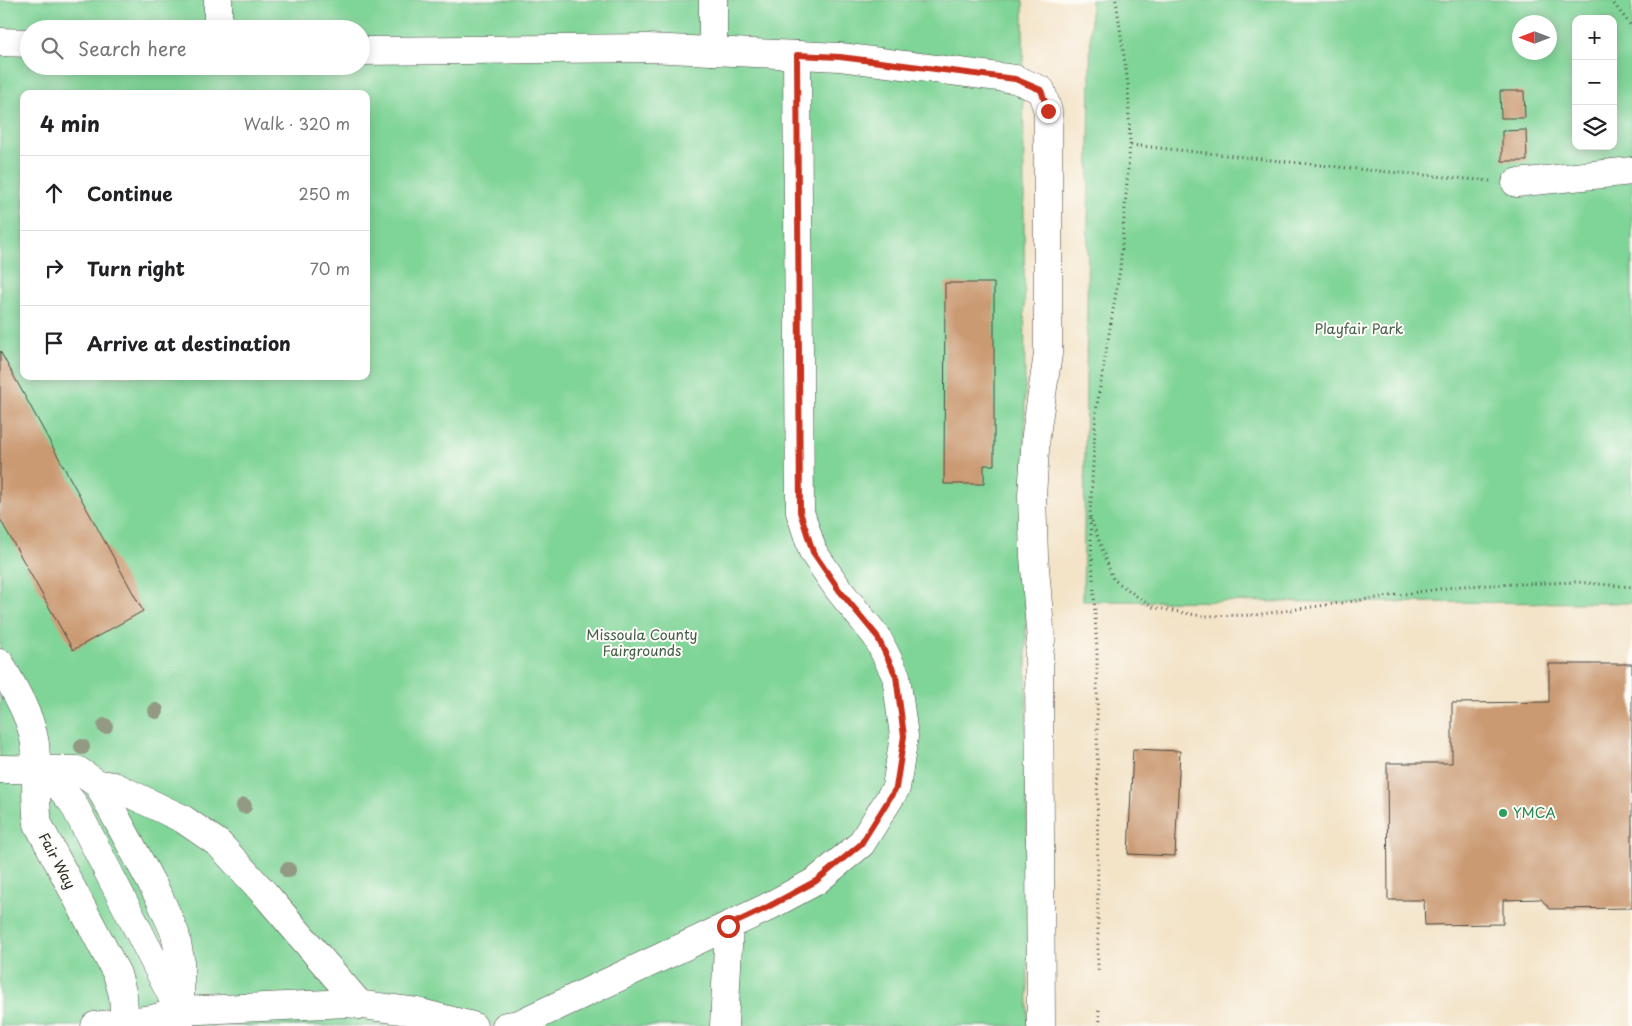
<!DOCTYPE html>
<html lang="en">
<head>
<meta charset="utf-8">
<style>
  :root { --surface:#fff; --page:#f6f6f6; --text:#202124; --muted:#757577; --line:#e0e0e0 }
  body { margin:0; font-family:"Playpen Sans",sans-serif; background:var(--page); color:var(--text) }
  .controls { position:absolute; right:15px; top:15px; display:grid; overflow:hidden; border-radius:10px; box-shadow:0 2px 12px #0003 }
  .controls button { width:45px; height:45px; display:grid; place-items:center; padding:0; border:0; border-bottom:1px solid var(--line); background:var(--surface); color:var(--text); font:25px sans-serif }
  .compass { position:absolute; left:1512px; top:15px; width:45px; height:45px; border-radius:50%; background:var(--surface); box-shadow:0 2px 12px #0003; rotate:270deg }
  .stop { position:absolute; width:15px; height:15px; margin:-11px; border:4px solid #c8321e; border-radius:50%; background:#fff }
  .stop.end { background:#c8321e; border-color:#fff; box-shadow:0 1px 5px #0008 }
  .list { margin:0; padding:0; list-style:none }
  h2 { display:flex; justify-content:space-between; align-items:center; height:65px; margin:0; padding:0 20px; font-size:21px }
  h2 small { font-size:16px; font-weight:400; color:var(--muted) }
  .list li { display:grid; grid-template-columns:32px 1fr auto; gap:15px; align-items:center; box-sizing:border-box; height:75px; padding:0 20px; border-top:1px solid var(--line) }
  .list b { display:block; font-size:19px; white-space:nowrap }
  .list em { font-size:16px; font-style:normal; color:var(--muted) }
  .icon { flex:none; width:28px; height:28px; fill:none; stroke:currentColor; stroke-width:2; stroke-linecap:round; stroke-linejoin:round }
  .map { position:relative; flex:none; width:1632px; height:1026px; overflow:hidden }
  .search { position:absolute; background:var(--surface); box-shadow:0 2px 12px #0003; left:20px; top:20px; width:350px; height:55px; display:flex; align-items:center; gap:12px; box-sizing:border-box; padding:0 18px; border-radius:28px; color:var(--muted); font-size:19px }
  .panel { position:absolute; background:var(--surface); box-shadow:0 2px 12px #0003; left:20px; top:90px; width:350px; height:290px; border-radius:10px }
  .map>svg:first-child { display:block }
  .green { fill:#7fd497; stroke:#558061; fill-rule:evenodd }
  .building { fill:#ca9a72 }
  .lines { fill:none; stroke-linecap:round; stroke-linejoin:round }
  .minor-casing { stroke:#494742; stroke-width:29 }
  .path { stroke:#494742; stroke-width:3; stroke-dasharray:1 4; stroke-linecap:butt }
  .minor { stroke:#fff; stroke-width:28 }
  .tree { fill:#939a83 }
  .route { stroke:#c8321e; stroke-width:6 }
  .leisure-dot { fill:#2e9e5b; stroke:#fdfcf7; stroke-width:2 }
  .labels { text-anchor:middle; stroke-width:4; stroke-linejoin:round; paint-order:stroke }
  .park-label { font-size:14px; fill:#445e4b; stroke:#fdfcf7 }
  .leisure-label { font-size:14px; fill:#27864d; stroke:#fdfcf7; text-anchor:start }
  .street-label { font-size:14px; fill:#2b2b2b; stroke:#fdfcf7 }
</style>
</head>
<body>
<div class="map">
<svg width="1632" height="1026" viewBox="0 0 1632 1026">
  <rect width="100%" height="100%" fill="#fdfcf7"/>
  <filter id="ink" filterUnits="userSpaceOnUse"><feTurbulence type="fractalNoise" baseFrequency=".02" numOctaves="2"/><feDisplacementMap in="SourceGraphic" scale="10" xChannelSelector="R" yChannelSelector="G"/><feConvolveMatrix kernelMatrix="1 2 1 2 8 2 1 2 1" color-interpolation-filters="sRGB"/></filter>
  <filter id="wash" filterUnits="userSpaceOnUse"><feTurbulence type="fractalNoise" baseFrequency=".0096" numOctaves="4" result="noise"/><feDisplacementMap in="SourceGraphic" scale="20" xChannelSelector="R" yChannelSelector="G"/><feGaussianBlur stdDeviation="1.12" result="paint"/><feColorMatrix in="noise" values="0 0 0 0 0 0 0 0 0 0 0 0 0 0 0 0 0 1.4 0 .05"/><feComposite in="paint" operator="in"/></filter>
  <g filter="url(#wash)">
    <rect width="100%" height="100%" fill="#f3e3c7"/>
    <g class="green">
      <path d="M0,0H1023L1028,1026H0ZM29,29H361V66H29ZM24,94H366V376H24Z"/>
      <path d="M1091,0H1632V603L1083,601ZM1576,19H1613V146H1576ZM1520,22H1550V52H1520Z"/>
    </g>
    <g id="blocks">
      <g class="building">
        <path d="M1500,91H1524L1525,118H1501Z"/>
        <path d="M1526,130L1527,161H1502V131Z"/>
        <path d="M945,283H994V465H984V484H944Z"/>
        <path d="M0,351L143,611L73,650L0,519Z"/>
        <path d="M1549,664H1632V908L1550,909L1541,899L1503,900V924L1425,925L1424,900H1388L1387,763H1452V703L1549,702Z"/>
        <path d="M1133,749L1180,751L1175,856L1128,854Z"/>
      </g>
    </g>
  </g>
  <g filter="url(#ink)">
    <use href="#blocks" fill-opacity="0" stroke="#494742" stroke-width="1"/>
    <g class="lines">
      <defs>
        <g id="minor">
          <path d="M218,0V29"/>
          <path d="M713,0V51"/>
          <path d="M0,42L29,43"/>
          <path d="M361,51L648,48L840,57L1015,79L1041,90L1048,111V354L1036,434L1032,496L1034,556L1041,640L1039,654L1041,1026"/>
          <path d="M1516,183L1632,171"/>
          <path d="M0,663C13,688 31,715 35,744C38,770 34,797 38,824L117,974L123,995L125,1026"/>
          <path d="M0,769L77,770L98,784L160,899L175,933L180,959V1026"/>
          <path d="M36,769L57,784L73,803L178,1008"/>
          <path d="M98,784L114,786L183,819L219,844L266,895L360,1005"/>
          <path d="M95,1026L153,1019L180,1011L348,1003L417,1012L473,1026"/>
          <path d="M506,1026L519,1024L764,909L816,881L861,844L896,788L904,736L896,676L877,637L839,590L813,552L800,512L797,55"/>
          <path d="M724,1026L729,926"/>
        </g>
      </defs>
      <use href="#minor" class="minor-casing"/>
      <g class="path">
        <path d="M1116,0L1128,84L1130,145L1120,269L1096,411L1090,516L1113,579L1152,607L1201,616L1255,615L1461,586L1577,582L1632,587"/>
        <path d="M1611,0L1632,27"/>
        <path d="M1131,145L1357,169L1490,181"/>
        <path d="M1090,519L1097,652L1098,972"/>
        <path d="M1099,1010L1100,1026"/>
      </g>
      <use href="#minor" class="minor"/>
    </g>
    <g class="tree">
      <circle cx="156" cy="711" r="8"/>
      <circle cx="105" cy="726" r="8"/>
      <circle cx="82" cy="747" r="8"/>
      <circle cx="244" cy="806" r="8"/>
      <circle cx="288" cy="870" r="8"/>
    </g>
  </g>
  <g class="lines" filter="url(#ink)">
    <path class="route" d="M728,926L764,909L816,881L861,844L896,788L904,736L896,676L877,636L839,590L813,552L800,512L797,55L840,57L1015,79L1041,90L1048,111"/>
  </g>
  <circle class="leisure-dot" cx="1503" cy="813" r="5"/>
  <g class="labels">
    <g class="park-label">
      <text x="1359" y="334">Playfair Park</text>
      <text x="642" y="640">Missoula County<tspan x="642" dy="16">Fairgrounds</tspan></text>
    </g>
    <g class="leisure-label">
      <text x="1513" y="818">YMCA</text>
    </g>
    <g class="street-label">
      <text transform="translate(57 861) rotate(62)" y="5">Fair Way</text>
    </g>
  </g>
</svg>
<div class="controls">
<button>+</button>
<button>−</button>
<button><svg class="icon" aria-label="layers" viewBox="0 0 24 24"><path d="M12 4l9 5-9 5-9-5zM3 14l9 5 9-5"/></svg></button>
</div>
<svg class="compass" viewBox="-18 -18 36 36"><path d="M0-13l5 13h-10z" fill="#e53935"/><path d="M0 13l5-13h-10z" fill="#757577"/></svg>
<div class="stop" style="left:728px;top:926px"></div>
<div class="stop end" style="left:1048px;top:111px"></div>
<div class="search"><svg class="icon" aria-label="search" viewBox="0 0 24 24"><circle cx="10" cy="10" r="6"/><path d="M15 15l6 6"/></svg>Search here</div>
<section class="panel">
<h2>4 min<small>Walk · 320 m</small></h2>
<ul class="list">
<li><svg class="icon" aria-label="ahead" viewBox="0 0 24 24"><path d="M12 20V5M6 11l6-6 6 6"/></svg><div><b>Continue</b></div><em>250 m</em></li>
<li><svg class="icon" aria-label="right" viewBox="0 0 24 24"><path d="M7 20v-9h11M14 6l5 5-5 5"/></svg><div><b>Turn right</b></div><em>70 m</em></li>
<li><svg class="icon" aria-label="arrive" viewBox="0 0 24 24"><path d="M6 21V4h12l-3 4 3 4H6"/></svg><div><b>Arrive at destination</b></div></li>
</ul>
</section>
</div>
</body>
</html>
